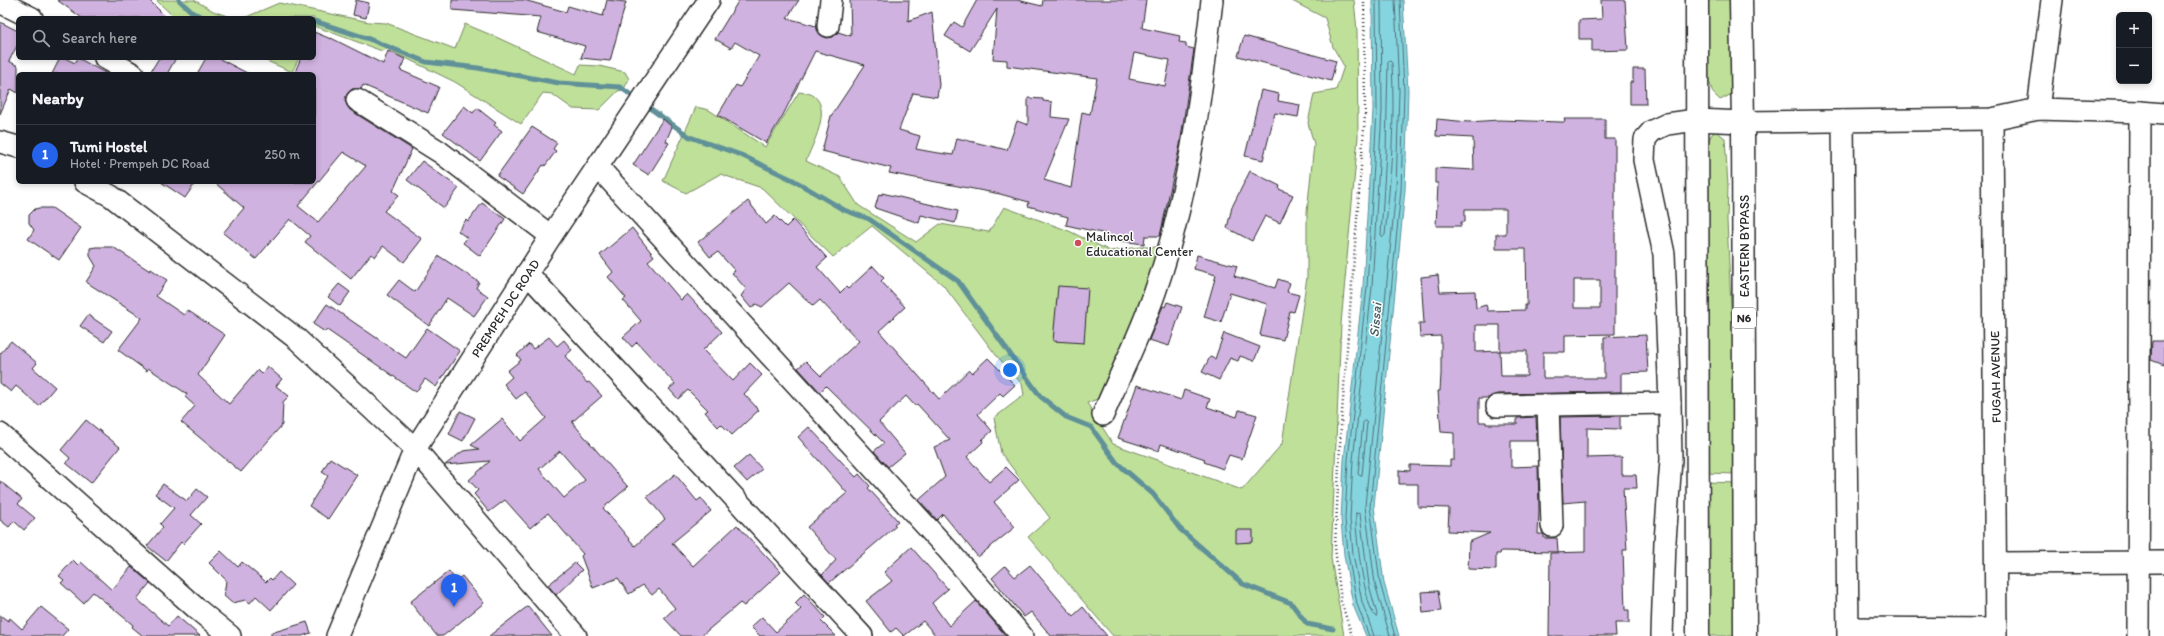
<!DOCTYPE html>
<html lang="en">
<head>
<meta charset="utf-8">
<style>
  :root { --surface:#171b24; --page:#20242c; --text:#f1f3f6; --muted:#9ea1a6; --line:#363941; --accent:#2563eb }
  body { margin:0; font-family:Itim,sans-serif; background:var(--page); color:var(--text) }
  .controls { position:absolute; right:12px; top:12px; display:grid; overflow:hidden; border-radius:6px; box-shadow:0 2px 6px #0003 }
  .controls button { width:36px; height:36px; display:grid; place-items:center; padding:0; border:0; border-bottom:1px solid var(--line); background:var(--surface); color:var(--text); font:20px sans-serif }
  .you { position:absolute; left:1010px; top:370px; width:14px; height:14px; margin:-10px; border:3px solid #fff; border-radius:50%; background:#1a73e8; box-shadow:0 0 0 6px #1a73e833 }
  .badge { display:grid; place-items:center; width:26px; height:26px; border-radius:50%; background:var(--accent); color:#fff; font-size:13px; font-weight:700 }
  .pin { position:absolute; translate:-50% -33px; filter:drop-shadow(0 1px 2px #0008) }
  .pin::after { content:''; position:absolute; top:21px; width:14px; height:12px; background:inherit; clip-path:polygon(0 0,100% 0,50% 100%) }
  .list { margin:0; padding:0; list-style:none }
  h2 { display:flex; justify-content:space-between; align-items:center; height:52px; margin:0; padding:0 16px; font-size:17px }
  h2 small { font-size:13px; font-weight:400; color:var(--muted) }
  .list li { display:grid; grid-template-columns:26px 1fr auto; gap:12px; align-items:center; box-sizing:border-box; height:60px; padding:0 16px; border-top:1px solid var(--line) }
  .list b { display:block; font-size:15px; white-space:nowrap }
  .list p { margin:0; font-size:13px; white-space:nowrap; color:var(--muted) }
  .list em { font-size:13px; font-style:normal; color:var(--muted) }
  .icon { flex:none; width:22px; height:22px; fill:none; stroke:currentColor; stroke-width:2; stroke-linecap:round; stroke-linejoin:round }
  .map { position:relative; flex:none; width:2164px; height:636px; overflow:hidden }
  .search { position:absolute; background:var(--surface); box-shadow:0 2px 6px #0003; left:16px; top:16px; width:300px; height:44px; display:flex; align-items:center; gap:10px; box-sizing:border-box; padding:0 14px; border-radius:6px; color:var(--muted); font-size:15px }
  .panel { position:absolute; background:var(--surface); box-shadow:0 2px 6px #0003; left:16px; top:72px; width:300px; height:112px; border-radius:6px }
  .map>svg:first-child { display:block }
  .green { fill:#bfe099; stroke:#758662 }
  .water { fill:#85d5e0; stroke:#619198 }
  .lines { fill:none; stroke-linecap:round; stroke-linejoin:round }
  .shore { stroke:#4f6f73; stroke-width:1 }
  .stream { stroke:#619198; stroke-width:5 }
  .building { fill:#cfb2df; stroke:#2b2b2b; fill-rule:evenodd }
  .minor-casing { stroke:#2b2b2b; stroke-width:24 }
  .highway-casing { stroke:#2b2b2b; stroke-width:25 }
  .path { stroke:#2b2b2b; stroke-width:2.5; stroke-dasharray:1 3; stroke-linecap:butt }
  .minor { stroke:#fff; stroke-width:21 }
  .highway { stroke:#fff; stroke-width:22 }
  .poi-dot { fill:#d1495b; stroke:#fff; stroke-width:1.5 }
  .labels { text-anchor:middle; stroke-width:3; stroke-linejoin:round; paint-order:stroke }
  .shield { fill:#fff; stroke:#6b6b6b; stroke-width:1 }
  .shield-label { font-size:12px; font-weight:bold; fill:#2b2b2b }
  .poi-label { font-size:13px; fill:#2b2b2b; stroke:#fff; text-anchor:start }
  .street-label { font-size:13px; fill:#2b2b2b; stroke:#fff }
  .water-label { font-size:14px; font-style:italic; fill:#465e61; stroke:#fff }
</style>
</head>
<body>
<div class="map">
<svg width="2164" height="636" viewBox="0 0 2164 636">
  <rect width="100%" height="100%" fill="#fff"/>
  <filter id="ink" filterUnits="userSpaceOnUse"><feTurbulence type="fractalNoise" baseFrequency=".025" numOctaves="2"/><feDisplacementMap in="SourceGraphic" scale="8" xChannelSelector="R" yChannelSelector="G"/><feConvolveMatrix kernelMatrix="1 2 1 2 8 2 1 2 1" color-interpolation-filters="sRGB"/></filter>
  <g filter="url(#ink)">
    <g class="green">
      <path d="M156,0H194L215,12L234,18H175Z"/>
      <path d="M1290,0H1354L1357,31L1358,137L1341,324L1331,558L1344,636H1113L1028,537L1050,518L1001,453L994,418L1024,395L1022,384L996,355L943,285L872,226L833,257L762,188L720,174L686,193L663,181L696,107L709,110L765,147L799,92C804,93 811,93 814,96C832,110 812,145 806,161L840,177L858,205L916,242L940,224L989,232L1004,207L1069,231L1110,251L1140,247H1162L1152,285L1100,398L1087,403L1113,444L1242,490L1282,444L1307,277V212L1314,144L1308,123L1314,94L1336,90L1344,66L1333,47L1325,18Z"/>
      <path d="M1706,0H1731L1733,87L1730,95L1720,100L1713,93L1708,78Z"/>
      <path d="M279,3L369,22L386,23L455,49L465,24L496,37L576,74L580,65L599,66L625,72L629,79L624,89L618,91L599,110L573,109L552,94L543,93L521,124L455,82L387,49L382,51L314,26V18H244Z"/>
      <path d="M260,58H299L292,72Z"/>
      <path d="M1716,131L1725,138L1728,186L1727,220L1737,438V474L1706,473L1704,156L1711,135Z"/>
      <path d="M1706,482L1737,483L1735,636H1706Z"/>
    </g>
    <path class="water" d="M1372,0H1403L1408,91L1405,190L1374,506L1384,583L1399,636H1366L1353,605L1344,555L1341,520L1344,460L1363,287L1373,110Z"/>
    <g class="lines">
      <g class="shore">
        <path d="M1390,61L1392,63C1395,120 1391,178 1385,235L1383,237L1381,235L1386,152L1388,63Z"/>
        <path d="M1365,421L1367,423L1362,475L1360,476L1358,474L1363,423Z"/>
        <path d="M1356,513L1360,514L1369,585L1377,614L1376,617C1365,609 1354,528 1356,513Z"/>
        <path d="M1369,636L1357,604L1348,554L1345,519L1348,460L1367,287L1377,110L1376,0"/>
        <path d="M1374,636L1362,602L1353,554L1350,519L1353,460L1372,287L1382,110L1381,0"/>
        <path d="M1390,636L1375,584L1365,506L1396,189L1399,91L1395,0"/>
        <path d="M1395,636L1380,583L1370,506L1401,190L1404,91L1400,0"/>
      </g>
      <g class="stream">
        <path d="M179,0L193,13L206,18"/>
        <path d="M314,21L369,39L426,62L478,68L559,83L620,87L638,100"/>
        <path d="M644,104L690,137L741,155L793,180L844,210L869,219L958,281L1040,396L1066,417L1091,427L1117,463L1153,494L1180,529L1243,584L1291,603L1307,624L1333,629"/>
      </g>
    </g>
    <g class="building">
      <path d="M57,0H149L167,18H82Z"/>
      <path d="M356,0L369,3L366,18L353,15Z"/>
      <path d="M452,0H524L566,12L568,6L603,16L607,0L626,2L610,61L581,58L585,46L537,32L541,17L452,10Z"/>
      <path d="M739,0H799L787,18L816,26L821,35L827,38L833,37L838,32L851,36L850,0H909L908,21L932,12L939,85L937,97L913,93L899,130L920,136L916,149L932,152L953,155L957,138L1007,150L1017,121L1028,125V98L1043,99V101L1052,102L1051,117L1069,119L1044,180L1071,188L1082,112L1090,114L1097,78L1007,66V60L993,59L997,9L970,51L945,36L954,22L962,27L977,0H1017L1042,6L1043,0H1146L1142,28L1180,36L1179,42L1186,43V47L1194,49L1180,145L1160,236H1145L1144,244L1105,239L1106,234L1066,225L1068,217L1028,206L1029,202L1000,194L889,173L891,168L822,151L831,116L865,65L815,51L783,115L766,143L718,115L736,85L740,87L759,56L735,42L731,48L715,39ZM1134,53L1170,60L1165,86L1129,79Z"/>
      <path d="M1601,0H1625L1628,50L1592,51V39H1579V20L1602,19Z"/>
      <path d="M0,22L18,31V44L9,61L18,66V93L11,89L0,114Z"/>
      <path d="M314,32L331,39V38L383,64L388,51L405,59L400,70L439,87L428,113L363,85L361,89H352L347,94L345,100L350,110L412,149L393,191L399,195L384,211L422,239L404,262L383,246L375,257L371,254L351,279L305,242L310,236L290,219L256,259L223,233L244,208L214,182H314V74H294L301,58H314ZM343,152L366,166L318,222L298,206Z"/>
      <path d="M1244,36L1336,61L1331,81L1238,56Z"/>
      <path d="M60,58H65L75,63L78,58L107,74H52Z"/>
      <path d="M159,58H176L167,74H149Z"/>
      <path d="M206,58H218L249,74H197Z"/>
      <path d="M1633,69H1645L1646,104H1630V82H1633Z"/>
      <path d="M1261,90L1279,94L1278,101L1300,105L1298,117L1275,113L1263,160L1245,156Z"/>
      <path d="M464,106L473,113L477,108L496,123L494,125L502,131L480,161L443,133Z"/>
      <path d="M663,119L672,127L666,141L669,143L649,175L633,165Z"/>
      <path d="M1437,119L1468,122L1499,120L1561,122H1565L1564,119H1605V139H1615V334L1565,335V352H1543V378H1604V337L1646,335L1648,372L1621,373V392L1497,394L1489,398H1479V422H1486V424H1517V418L1536,417L1537,441H1511V467L1538,466L1539,510L1538,534H1544V538H1557L1558,552L1501,551L1500,554H1496V570L1468,569L1469,542L1490,533L1448,531L1449,508L1418,507V484H1399V470L1410,471V465L1450,466V460H1454V433L1441,432L1438,391H1440L1441,374V336L1420,337L1419,323H1424L1421,277L1438,275L1440,292L1475,291L1476,308L1486,305L1488,311L1525,310V305H1527L1526,249H1496V234H1506V209H1465V222H1461V226H1436L1438,183H1435V168L1474,170L1473,138L1436,136ZM1574,280H1600V308H1574ZM1476,325H1500V351L1476,352ZM1500,351H1527V376H1501Z"/>
      <path d="M532,127L557,143L553,149L556,151L545,166L543,165L523,194L497,176Z"/>
      <path d="M422,161L459,188L444,208L407,180Z"/>
      <path d="M1250,171L1280,186L1279,189L1293,195L1280,223L1265,216L1252,241L1227,228L1232,207Z"/>
      <path d="M161,182H196L185,198Z"/>
      <path d="M882,193L958,211L955,223L921,215L919,223L875,208L879,194L882,195Z"/>
      <path d="M748,201L766,224L775,216L786,227L793,220L827,258L817,267L840,293L846,287L848,289L873,266L884,278L881,281L905,307L879,331L939,399L969,370L972,373L988,358L1015,385L1003,396L1000,393L978,414L992,431L982,440L983,442L967,457L989,482L1006,467L1019,480L994,502L1015,527L978,557L943,514L937,520L919,500L945,477L934,447L950,440L917,404L915,406L906,396L879,422L905,453L888,467L874,451L884,443L826,386L820,392L798,368L806,361L821,376L859,341L820,300L813,306L789,283L762,307L756,304L751,308L741,296L746,289L732,273L735,271L718,252L710,257L698,242Z"/>
      <path d="M482,203L505,219L480,256L463,243L467,238L458,231L466,220L468,222Z"/>
      <path d="M39,208H52L81,228L59,260L28,239L34,230L29,223V215L35,209Z"/>
      <path d="M632,228L654,256L648,261L681,300L687,294L722,332L703,350L733,381L750,363L762,375L744,394L759,410L732,435L721,424L718,427L705,412L708,410L688,390L678,399L669,389L675,384L637,342L632,347L623,337L641,321L623,300L626,298L608,277L613,272L600,255Z"/>
      <path d="M96,247H113L150,271L151,269L167,280L156,296L184,315L187,310L225,335L198,375L229,404L258,370L262,374L267,366L282,379L276,386L289,396L283,402L282,425L241,472L181,422L195,406L185,397L187,394L148,368L147,371L118,350L142,318L86,282L96,266L90,256V248Z"/>
      <path d="M1197,255L1237,266L1234,276L1275,288L1278,279L1290,283L1287,292L1299,295L1294,312L1290,311L1283,340L1260,335L1267,304L1230,293L1221,322L1204,317L1216,275L1194,269Z"/>
      <path d="M439,256L479,282L476,288L488,296L474,316L447,298L429,326L387,295L399,280L415,292Z"/>
      <path d="M339,284L350,292L340,306L328,297Z"/>
      <path d="M1058,286L1088,288L1084,343L1053,341Z"/>
      <path d="M1167,302L1182,307L1169,346L1149,340L1163,306L1165,307Z"/>
      <path d="M327,304L406,358L427,328L460,351L436,387L425,379L416,392L327,330L325,332L313,324Z"/>
      <path d="M88,315L112,331L104,342L80,326Z"/>
      <path d="M1224,333L1260,347L1254,361L1240,356L1238,361L1230,358L1219,380L1202,372L1210,357L1215,359Z"/>
      <path d="M549,337L557,346L564,340L572,350L565,356L587,383L589,382L602,396L572,422L628,487L603,508L635,546L665,519L647,497L675,474L697,501L701,498L711,511L672,543L693,566L737,525L781,572L744,606L740,603L701,636H681L664,618L675,608L659,589L652,595L643,585L629,594L618,578L593,588L581,556L583,554L548,513L530,528L505,500L489,512L474,494L478,490L469,480L490,461L445,465L463,451L479,449L471,445L502,419L520,441L546,418L525,392L516,399L504,384L512,377L507,371L521,360L517,355L529,344L533,349ZM560,451L585,480L564,498L539,469Z"/>
      <path d="M11,341L37,363L33,368L55,387L39,406L16,386L11,392L0,383V354Z"/>
      <path d="M2152,341H2164V365L2151,360Z"/>
      <path d="M1137,385L1181,400L1184,390L1210,399L1207,407L1237,417L1239,410L1257,415L1242,459L1229,455L1223,469L1204,462L1205,459L1161,444L1159,451L1118,438Z"/>
      <path d="M460,411L475,418L463,441L449,434Z"/>
      <path d="M1620,416V429L1587,428V458L1622,457V475H1636L1637,488H1623L1627,550H1623L1625,610H1629V623H1615L1616,636H1549L1550,553L1585,552V501L1563,503L1560,417Z"/>
      <path d="M86,420L120,447L91,483L66,463L70,458L61,450Z"/>
      <path d="M809,427L856,477L859,474L870,486L868,488L898,521L894,524L896,526L829,583L822,575L836,560L807,527L847,493L798,437Z"/>
      <path d="M749,455L762,469L747,482L734,468Z"/>
      <path d="M330,458L357,475L328,519L309,506L328,476L322,472Z"/>
      <path d="M0,481L22,499L18,504L35,518L24,530L14,521L9,527L0,520Z"/>
      <path d="M163,484L187,501L197,489L207,497L191,515L201,524L183,544L181,542L166,561L147,546L163,527L160,524L174,508L155,494Z"/>
      <path d="M1236,530H1253V542L1236,543Z"/>
      <path d="M911,547L948,589L932,603L949,626L976,601L1006,636H936L923,621L904,636L896,628L891,632L866,601L892,581L884,572Z"/>
      <path d="M221,551L238,567L242,562L266,582L270,578L272,580L279,572L293,585L271,610L256,596L250,603L246,600L232,603L224,596L226,580L209,563Z"/>
      <path d="M73,560L78,565L81,562L112,590L131,567L150,583L137,599L168,626L177,616L200,636H143L132,627L133,625L93,592L83,603L61,583L64,580L59,576Z"/>
      <path d="M575,563L582,570L556,595L548,585Z"/>
      <path d="M1030,565L1073,616L1083,607L1107,636H1051L1031,612L1024,617L992,578L1005,566L1015,577Z"/>
      <path d="M449,571L456,581L462,576L484,603L443,636H437L410,602Z"/>
      <path d="M1438,591L1441,611L1423,613L1421,592Z"/>
      <path d="M804,594L825,617L821,621L836,636H760L751,627L762,617L776,632L801,609L795,603Z"/>
      <path d="M528,606L552,636H489Z"/>
      <path d="M41,607L68,629L62,636H0V615L8,621L10,618L22,629Z"/>
      <path d="M307,622L311,633L302,636H271V633Z"/>
    </g>
    <g class="lines">
      <defs>
        <g id="minor">
          <path d="M0,2L32,18"/>
          <path d="M828,26L831,0"/>
          <path d="M105,58L133,74"/>
          <path d="M357,100L440,152L551,236"/>
          <path d="M2038,109L2052,0"/>
          <path d="M1992,119L1996,636"/>
          <path d="M1843,121L1848,636"/>
          <path d="M0,142L18,147"/>
          <path d="M598,167L948,550L1022,636"/>
          <path d="M85,182L111,196L297,339L415,449L576,636"/>
          <path d="M527,273L862,636"/>
          <path d="M1548,405L1552,526"/>
          <path d="M1497,406L1670,403"/>
          <path d="M1103,415C1120,374 1141,333 1155,292C1188,198 1201,98 1212,0"/>
          <path d="M0,434L197,609L230,636"/>
          <path d="M1997,563L2164,562"/>
          <path d="M1848,628L1996,629"/>
          <path d="M337,636L415,449L551,236L709,0"/>
          <path d="M1662,636L1665,541L1671,460L1670,403L1664,254L1644,160L1645,139L1652,131L1667,124L1696,120L1743,122L1992,119L2038,109L2140,112L2164,114"/>
          <path d="M2138,636L2140,112"/>
        </g>
        <g id="highway">
          <path d="M1697,0L1698,636"/>
          <path d="M1741,0L1743,122L1745,636"/>
        </g>
      </defs>
      <use href="#minor" class="minor-casing"/>
      <use href="#highway" class="highway-casing"/>
      <path class="path" d="M1352,636L1341,601L1335,547L1341,426L1365,115L1364,0"/>
      <use href="#minor" class="minor"/>
      <use href="#highway" class="highway"/>
    </g>
  </g>
  <circle class="poi-dot" cx="1078" cy="243" r="4"/>
  <g class="labels">
    <rect class="shield" x="1732" y="308" width="24" height="20" rx="3"/>
    <g class="shield-label">
      <text x="1744" y="322">N6</text>
    </g>
    <g class="poi-label">
      <text x="1086" y="241">Malincol<tspan x="1086" dy="15">Educational Center</tspan></text>
    </g>
    <g class="street-label">
      <text transform="translate(1744 246) rotate(-90)" y="5">EASTERN BYPASS</text>
      <text transform="translate(505 308) rotate(-57)" y="5">PREMPEH DC ROAD</text>
      <text transform="translate(1995 377) rotate(-91)" y="5">FUGAH AVENUE</text>
    </g>
    <g class="water-label">
      <text transform="translate(1375 320) rotate(-85)" y="5">Sissai</text>
    </g>
  </g>
</svg>
<div class="controls">
<button>+</button>
<button>−</button>
</div>
<div class="you"></div>
<div class="pin badge" style="left:454px;top:607px">1</div>
<div class="search"><svg class="icon" aria-label="search" viewBox="0 0 24 24"><circle cx="10" cy="10" r="6"/><path d="M15 15l6 6"/></svg>Search here</div>
<section class="panel">
<h2>Nearby<small></small></h2>
<ul class="list">
<li><span class="badge">1</span><div><b>Tumi Hostel</b><p>Hotel · Prempeh DC Road</p></div><em>250 m</em></li>
</ul>
</section>
</div>
</body>
</html>
